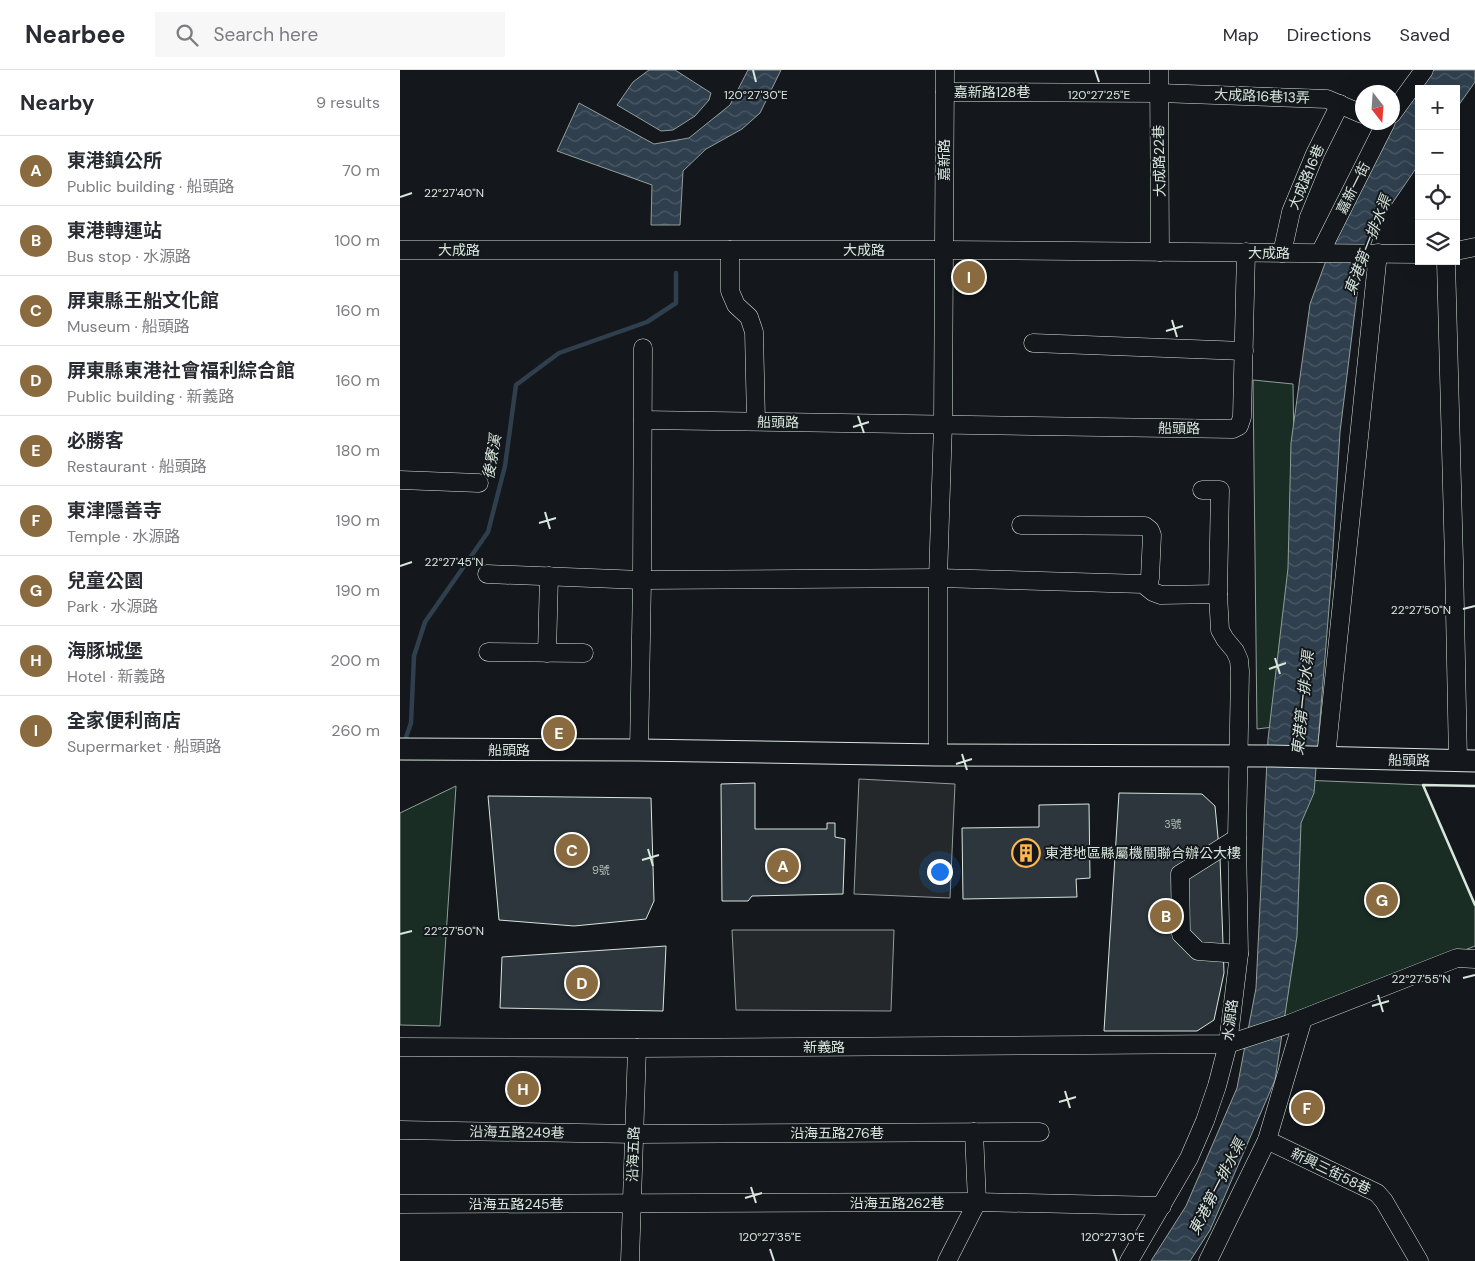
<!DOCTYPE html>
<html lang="en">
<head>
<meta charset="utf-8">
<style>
  :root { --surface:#fff; --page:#f7f7f7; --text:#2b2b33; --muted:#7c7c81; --line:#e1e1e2; --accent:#8a6a3f }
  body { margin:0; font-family:"DM Sans","Noto Sans TC",sans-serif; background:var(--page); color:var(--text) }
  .controls { position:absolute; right:15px; top:15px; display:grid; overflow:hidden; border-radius:0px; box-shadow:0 5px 20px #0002 }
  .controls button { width:45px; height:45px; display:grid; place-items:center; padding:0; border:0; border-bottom:1px solid var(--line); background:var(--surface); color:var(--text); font:25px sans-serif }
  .compass { position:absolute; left:955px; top:15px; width:45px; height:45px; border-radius:50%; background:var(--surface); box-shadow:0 5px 20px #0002; rotate:163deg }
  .you { position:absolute; left:539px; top:801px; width:18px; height:18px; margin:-12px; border:4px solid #fff; border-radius:50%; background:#1a73e8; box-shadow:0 0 0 8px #1a73e833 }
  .badge { display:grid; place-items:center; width:32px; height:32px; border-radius:50%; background:var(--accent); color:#fff; font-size:16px; font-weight:700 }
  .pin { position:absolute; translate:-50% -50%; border:2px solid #fff; box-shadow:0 1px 5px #0006 }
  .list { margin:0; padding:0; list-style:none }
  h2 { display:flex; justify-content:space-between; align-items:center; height:65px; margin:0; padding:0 20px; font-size:21px }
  h2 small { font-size:16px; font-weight:400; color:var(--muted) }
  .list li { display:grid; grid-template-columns:32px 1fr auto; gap:15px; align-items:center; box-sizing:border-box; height:70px; padding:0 20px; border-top:1px solid var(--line) }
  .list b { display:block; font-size:19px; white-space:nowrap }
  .list p { margin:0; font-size:16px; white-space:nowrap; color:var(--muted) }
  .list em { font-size:16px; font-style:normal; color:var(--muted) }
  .icon { flex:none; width:28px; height:28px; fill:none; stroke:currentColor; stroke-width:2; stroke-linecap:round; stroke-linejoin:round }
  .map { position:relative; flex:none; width:1075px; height:1191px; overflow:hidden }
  header { display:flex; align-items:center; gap:30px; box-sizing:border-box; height:70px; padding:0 25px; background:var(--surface); border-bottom:1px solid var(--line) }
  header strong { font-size:24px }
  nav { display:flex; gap:28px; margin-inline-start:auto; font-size:18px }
  .search { width:350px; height:45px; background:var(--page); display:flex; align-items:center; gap:12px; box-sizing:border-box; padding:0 18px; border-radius:0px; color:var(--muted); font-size:19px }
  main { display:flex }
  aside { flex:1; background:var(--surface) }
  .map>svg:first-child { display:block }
  .green { fill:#1a2d24; stroke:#939e99 }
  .parking { fill:#24282b; stroke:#939e99 }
  .water { fill:url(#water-waves); stroke:#939e99 }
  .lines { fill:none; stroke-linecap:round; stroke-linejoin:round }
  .stream { stroke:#2f3f4d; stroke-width:4.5 }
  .building { fill:#2c363c; stroke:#d8e6dc }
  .minor-casing { stroke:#d8e6dc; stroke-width:19 }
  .major-casing { stroke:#d8e6dc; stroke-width:23 }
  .minor { stroke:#14181c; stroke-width:18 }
  .major { stroke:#14181c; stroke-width:21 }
  .wall { stroke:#d8e6dc; stroke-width:2.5 }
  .ticks { fill:none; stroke:#d8e6dc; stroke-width:2 }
  .labels { text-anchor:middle; stroke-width:4; stroke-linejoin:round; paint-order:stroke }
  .number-label { font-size:11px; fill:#adbab4 }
  .street-label { font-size:14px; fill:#d8e6dc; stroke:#14181c }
  .poi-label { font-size:14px; fill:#d8e6dc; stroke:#14181c; text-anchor:start }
  .water-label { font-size:15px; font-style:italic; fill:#d8e6dc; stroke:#14181c }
  .ticks-label { font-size:12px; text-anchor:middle; fill:#d8e6dc; stroke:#14181c; stroke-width:4; stroke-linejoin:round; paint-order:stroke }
</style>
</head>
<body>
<header>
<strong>Nearbee</strong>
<div class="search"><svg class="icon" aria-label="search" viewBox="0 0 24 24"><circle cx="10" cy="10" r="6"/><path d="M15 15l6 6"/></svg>Search here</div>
<nav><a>Map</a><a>Directions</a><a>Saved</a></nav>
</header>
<main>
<aside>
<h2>Nearby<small>9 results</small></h2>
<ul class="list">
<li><span class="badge">A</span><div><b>東港鎮公所</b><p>Public building · 船頭路</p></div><em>70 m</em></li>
<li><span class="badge">B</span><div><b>東港轉運站</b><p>Bus stop · 水源路</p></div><em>100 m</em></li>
<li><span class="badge">C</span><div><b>屏東縣王船文化館</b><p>Museum · 船頭路</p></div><em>160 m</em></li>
<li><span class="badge">D</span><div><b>屏東縣東港社會福利綜合館</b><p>Public building · 新義路</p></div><em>160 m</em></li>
<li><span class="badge">E</span><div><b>必勝客</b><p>Restaurant · 船頭路</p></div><em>180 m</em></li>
<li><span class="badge">F</span><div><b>東津隱善寺</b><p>Temple · 水源路</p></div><em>190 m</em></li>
<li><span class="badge">G</span><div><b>兒童公園</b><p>Park · 水源路</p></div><em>190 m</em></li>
<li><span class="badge">H</span><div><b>海豚城堡</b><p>Hotel · 新義路</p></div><em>200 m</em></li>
<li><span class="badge">I</span><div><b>全家便利商店</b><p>Supermarket · 船頭路</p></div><em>260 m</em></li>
</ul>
</aside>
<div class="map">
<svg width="1075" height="1191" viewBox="0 0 1075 1191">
  <defs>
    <pattern id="water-waves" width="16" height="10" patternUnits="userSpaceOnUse" patternTransform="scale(1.25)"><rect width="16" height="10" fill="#2f3f4d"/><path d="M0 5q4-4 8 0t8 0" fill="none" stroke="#4c5b66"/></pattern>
  </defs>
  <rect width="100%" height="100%" fill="#14181c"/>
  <g class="green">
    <path d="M853,310L893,314L894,382L892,514L873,657L857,659Z"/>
    <path d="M902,710L1023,715L1075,835V876L876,954Z"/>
    <path d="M56,716L40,956L0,955V743Z"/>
  </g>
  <g class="parking">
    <path d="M459,709L555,714L550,828L454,824Z"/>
    <path d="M332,860H494L491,941L336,940Z"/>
  </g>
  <g class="water">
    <path d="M249,0H275L311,23L309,30L295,46L273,60L261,61L217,35L233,12Z"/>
    <path d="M348,0H381L360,43L342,59L306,79L283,101L280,155H251L252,115L157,81L179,33L254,74L289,68L330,35Z"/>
    <path d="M1033,0H1075V12L1056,39V19H1019Z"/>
    <path d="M1019,19V94L978,154L959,208L940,362L931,513L914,723L901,753L897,866L875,1010L810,1160L790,1191H751L786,1136L837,1018L856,918L868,669L888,498L891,373L910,234L937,161L994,53Z"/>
  </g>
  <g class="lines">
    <path class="stream" d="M4,673L11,653L14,586L25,552L88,462L105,396L116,315L159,283L247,252L276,233V203"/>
  </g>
  <g class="building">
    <path d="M355,713V759H427V753H435V767L445,769L443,824L352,826L348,831H322L321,714Z"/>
    <path d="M719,723L802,724L815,736L820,788L824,903L814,950L797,961H704Z"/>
    <path d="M88,726L251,728L254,831L246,849L174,856L99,850Z"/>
    <path d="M689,734L690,808L676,809L677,827L563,829L562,758L639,757V735Z"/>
    <path d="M266,876L263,941L100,938L102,887Z"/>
  </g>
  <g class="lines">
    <defs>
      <g id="minor">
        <path d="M759,0L760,182"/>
        <path d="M545,22L759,23L927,29L962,44"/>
        <path d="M992,44L1024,0"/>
        <path d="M0,180H544L1019,184"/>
        <path d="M330,180V221L336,235L349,247L354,262L356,351"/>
        <path d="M1056,181L1075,177"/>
        <path d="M882,183L891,142L915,84L940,34"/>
        <path d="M920,183L986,52"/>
        <path d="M1046,191L1054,491L1058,691"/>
        <path d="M633,273L844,281"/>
        <path d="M243,350L833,359L839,356L842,347L846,182"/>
        <path d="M0,410L79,413"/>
        <path d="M621,455L745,456L750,460L752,465L750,508L748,517"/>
        <path d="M87,504L242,510L538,508L743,514L753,522L761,525L818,524"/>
        <path d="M88,582L184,583"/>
        <path d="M147,583L149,506"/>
        <path d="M239,680L242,510L243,278"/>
        <path d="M538,685V508L543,354L545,0"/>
        <path d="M926,687L978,183"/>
        <path d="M837,768L780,804L781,864L798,881L839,884"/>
        <path d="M0,977L237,978L828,974L889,954L1057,888L1075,889"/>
        <path d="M0,1060L234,1064L640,1062"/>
        <path d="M867,1070L977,1123L984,1131L1019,1191"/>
        <path d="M0,1134L577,1132L762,1136"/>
        <path d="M230,1191L237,978"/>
        <path d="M547,1191L577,1132L574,1062"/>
        <path d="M729,1191L789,1088L805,1051L817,1016L828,974L839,884L837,768L840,601L839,590L835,581L825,569L820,560L818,524L820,420H802"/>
        <path d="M808,1191L867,1070L903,949"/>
      </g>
      <path id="major" d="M0,679L239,680L538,685L871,686L1075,691"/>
    </defs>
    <use href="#minor" class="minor-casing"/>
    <use href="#major" class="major-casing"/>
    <use href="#minor" class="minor"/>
    <use href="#major" class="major"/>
    <path class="wall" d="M1075,716L1023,715L1075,835"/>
  </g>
  <path class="ticks" d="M353,0L356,12M695,0L699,12M0,127L12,123M772,250L777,267M766,261L783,256M458,346L464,363M453,357L469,352M145,442L150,459M139,453L156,448M0,496L12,492M1063,539L1075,536M875,588L880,604M869,599L886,593M562,684L567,700M556,694L572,689M248,779L253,796M242,790L259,785M0,864L12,861M1063,908L1075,905M978,925L983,942M972,936L989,931M665,1021L670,1038M659,1032L676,1027M351,1117L356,1133M345,1128L362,1123M370,1179L374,1191M713,1179L717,1191"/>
  <defs>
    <symbol id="building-ring" viewBox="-11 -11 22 22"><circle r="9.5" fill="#14181c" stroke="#ffb74d" stroke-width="1.5"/><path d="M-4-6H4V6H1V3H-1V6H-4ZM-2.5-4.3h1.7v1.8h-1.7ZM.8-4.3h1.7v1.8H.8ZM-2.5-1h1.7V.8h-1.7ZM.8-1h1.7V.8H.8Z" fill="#ffb74d"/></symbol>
  </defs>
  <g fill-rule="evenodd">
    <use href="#building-ring" x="610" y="767" width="32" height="32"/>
  </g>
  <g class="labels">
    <g class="number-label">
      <text x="773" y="758">3號</text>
      <text x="201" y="804">9號</text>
    </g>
    <g class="street-label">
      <text x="592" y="27">嘉新路128巷</text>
      <text transform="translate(862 26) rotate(2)" y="5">大成路16巷13弄</text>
      <text transform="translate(544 90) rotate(-90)" y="5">嘉新路</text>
      <text transform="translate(759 91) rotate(-91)" y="5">大成路22巷</text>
      <text transform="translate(906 107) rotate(-67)" y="5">大成路16巷</text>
      <text transform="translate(953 118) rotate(-63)" y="5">嘉新一街</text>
      <text x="59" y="185">大成路</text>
      <text x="464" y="185">大成路</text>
      <text x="869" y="188">大成路</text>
      <text transform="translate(378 352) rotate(1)" y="5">船頭路</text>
      <text transform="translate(779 358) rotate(1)" y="5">船頭路</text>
      <text x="109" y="685">船頭路</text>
      <text transform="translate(1009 690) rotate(1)" y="5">船頭路</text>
      <text transform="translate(830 950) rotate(-83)" y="5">水源路</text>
      <text x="424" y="982">新義路</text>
      <text transform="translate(117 1062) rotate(1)" y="5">沿海五路249巷</text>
      <text x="437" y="1068">沿海五路276巷</text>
      <text transform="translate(233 1084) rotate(-88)" y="5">沿海五路</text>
      <text transform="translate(931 1101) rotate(26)" y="5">新興三街58巷</text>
      <text x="497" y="1138">沿海五路262巷</text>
      <text x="116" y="1139">沿海五路245巷</text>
    </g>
    <g class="poi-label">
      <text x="645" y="788">東港地區縣屬機關聯合辦公大樓</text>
    </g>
    <g class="water-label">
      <text transform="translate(968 175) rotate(-69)" y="5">東港第一排水渠</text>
      <text transform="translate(92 387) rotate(-80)" y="5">後寮溪</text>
      <text transform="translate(903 633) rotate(-84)" y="5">東港第一排水渠</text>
      <text transform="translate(817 1117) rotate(-63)" y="5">東港第一排水渠</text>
    </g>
  </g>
  <g class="ticks-label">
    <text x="356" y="29">120°27'30"E</text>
    <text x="699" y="29">120°27'25"E</text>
    <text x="54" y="127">22°27'40"N</text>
    <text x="54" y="496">22°27'45"N</text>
    <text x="1021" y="544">22°27'50"N</text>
    <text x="54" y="865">22°27'50"N</text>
    <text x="1021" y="913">22°27'55"N</text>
    <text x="370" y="1171">120°27'35"E</text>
    <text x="713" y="1171">120°27'30"E</text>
  </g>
</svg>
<div class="controls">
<button>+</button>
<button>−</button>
<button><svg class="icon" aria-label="locate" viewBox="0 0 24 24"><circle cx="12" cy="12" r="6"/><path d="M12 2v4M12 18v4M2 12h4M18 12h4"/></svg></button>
<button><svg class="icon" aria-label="layers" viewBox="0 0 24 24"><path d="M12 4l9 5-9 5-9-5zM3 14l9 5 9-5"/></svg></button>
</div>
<svg class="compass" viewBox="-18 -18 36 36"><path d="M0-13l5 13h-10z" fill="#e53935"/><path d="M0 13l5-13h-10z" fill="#7c7c81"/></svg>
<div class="you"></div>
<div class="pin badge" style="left:383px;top:796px">A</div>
<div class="pin badge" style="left:766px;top:846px">B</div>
<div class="pin badge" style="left:172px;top:780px">C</div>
<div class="pin badge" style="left:182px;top:913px">D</div>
<div class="pin badge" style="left:159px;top:663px">E</div>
<div class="pin badge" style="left:907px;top:1038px">F</div>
<div class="pin badge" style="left:982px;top:830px">G</div>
<div class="pin badge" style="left:123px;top:1019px">H</div>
<div class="pin badge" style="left:569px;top:207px">I</div>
</div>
</main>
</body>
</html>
